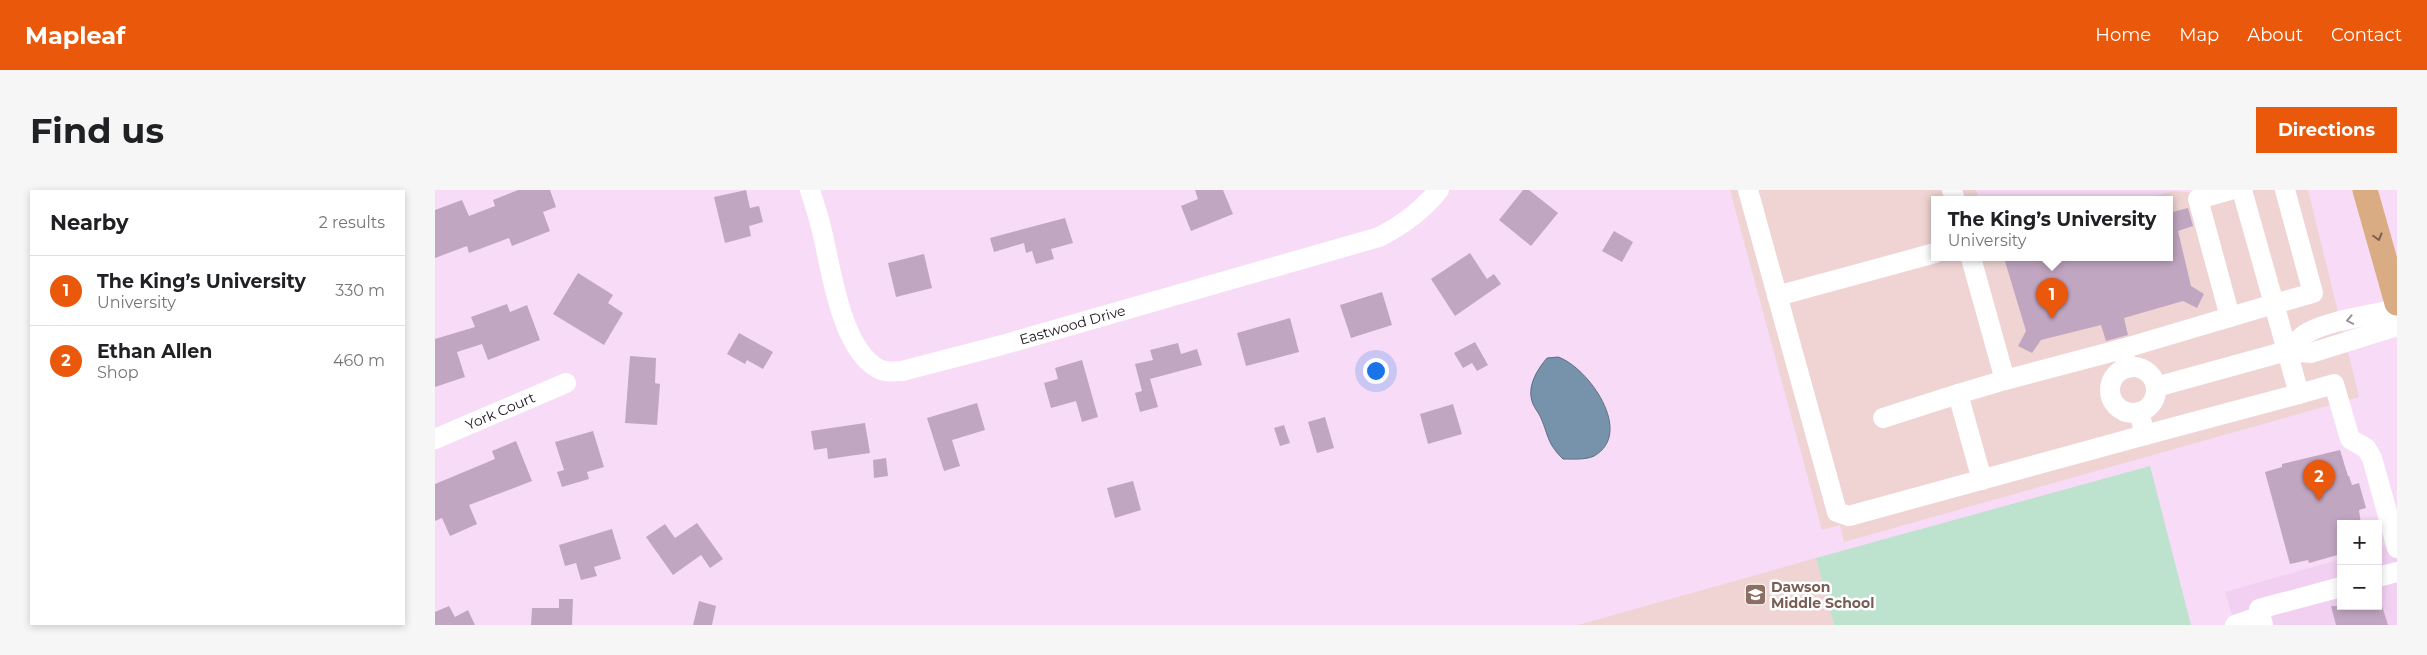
<!DOCTYPE html>
<html lang="en">
<head>
<meta charset="utf-8">
<style>
  :root { --surface:#fff; --page:#f6f6f6; --text:#202124; --muted:#757577; --line:#e0e0e0; --accent:#ea580c }
  body { margin:0; font-family:Montserrat,sans-serif; background:var(--page); color:var(--text) }
  .controls { position:absolute; right:15px; bottom:15px; display:grid; overflow:hidden; border-radius:0px; box-shadow:0 2px 8px #0003 }
  .controls button { width:45px; height:45px; display:grid; place-items:center; padding:0; border:0; border-bottom:1px solid var(--line); background:var(--surface); color:var(--text); font:25px sans-serif }
  .you { position:absolute; left:940px; top:180px; width:18px; height:18px; margin:-12px; border:4px solid #fff; border-radius:50%; background:#1a73e8; box-shadow:0 0 0 8px #1a73e833 }
  .badge { display:grid; place-items:center; width:32px; height:32px; border-radius:50%; background:var(--accent); color:#fff; font-size:16px; font-weight:700 }
  .pin { position:absolute; translate:-50% -41px; filter:drop-shadow(0 1px 2px #0008) }
  .pin::after { content:''; position:absolute; top:26px; width:18px; height:15px; background:inherit; clip-path:polygon(0 0,100% 0,50% 100%) }
  .popup { position:absolute; left:1496px; top:6px; width:242px; height:65px; box-sizing:border-box; display:grid; place-content:center; border-radius:0px; background:var(--surface); filter:drop-shadow(0 1px 4px #0005); font-size:16px; white-space:nowrap; color:var(--muted) }
  .popup b { font-size:19px; color:var(--text) }
  .popup::after { content:''; position:absolute; left:50%; top:100%; margin-left:-10px; border:10px solid transparent; border-top-color:var(--surface) }
  .list { margin:0; padding:0; list-style:none }
  h2 { display:flex; justify-content:space-between; align-items:center; height:65px; margin:0; padding:0 20px; font-size:21px }
  h2 small { font-size:16px; font-weight:400; color:var(--muted) }
  .list li { display:grid; grid-template-columns:32px 1fr auto; gap:15px; align-items:center; box-sizing:border-box; height:70px; padding:0 20px; border-top:1px solid var(--line) }
  .list b { display:block; font-size:19px; white-space:nowrap }
  .list p { margin:0; font-size:16px; white-space:nowrap; color:var(--muted) }
  .list em { font-size:16px; font-style:normal; color:var(--muted) }
  .map { position:relative; flex:none; width:1962px; height:435px; overflow:hidden; border-radius:0px }
  header { display:flex; align-items:center; gap:30px; box-sizing:border-box; height:70px; padding:0 25px; background:var(--accent); color:#fff }
  header strong { font-size:24px }
  nav { display:flex; gap:28px; margin-inline-start:auto; font-size:18px }
  .intro { display:flex; align-items:center; justify-content:space-between; box-sizing:border-box; height:120px; padding:0 30px }
  h1 { margin:0; font-size:35px }
  .button { padding:12px 22px; border-radius:0px; background:var(--accent); color:#fff; font-size:18px; font-weight:700 }
  main { display:flex; gap:30px; padding:0 30px }
  aside { flex:1; background:var(--surface); border-radius:0px; box-shadow:0 2px 8px #0003 }
  .map>svg:first-child { display:block }
  .built { fill:#f2d0f2 }
  .education { fill:#efd4d3 }
  .green { fill:#bde2ce }
  .water { fill:#7793ac; stroke:#5c6d81 }
  .building { fill:#c1a6c1 }
  .lines { fill:none; stroke-linecap:round; stroke-linejoin:round }
  .minor { stroke:#fff; stroke-width:20 }
  .major { stroke:#daac83; stroke-width:25 }
  .oneway { stroke:#7b6050 }
  .oneway2 { stroke:#999599 }
  .labels { text-anchor:middle; stroke-width:5; stroke-linejoin:round; paint-order:stroke }
  .street-label { font-size:14px; fill:#1c131c; stroke:#fff }
  .education-label { font-size:14px; font-weight:bold; fill:#785e54; stroke:#fff; text-anchor:start }
</style>
</head>
<body>
<header>
<strong>Mapleaf</strong>
<nav><a>Home</a><a>Map</a><a>About</a><a>Contact</a></nav>
</header>
<div class="intro"><h1>Find us</h1><a class="button">Directions</a></div>
<main>
<aside>
<h2>Nearby<small>2 results</small></h2>
<ul class="list">
<li><span class="badge">1</span><div><b>The King’s University</b><p>University</p></div><em>330 m</em></li>
<li><span class="badge">2</span><div><b>Ethan Allen</b><p>Shop</p></div><em>460 m</em></li>
</ul>
</aside>
<div class="map">
<svg width="1962" height="435" viewBox="0 0 1962 435">
  <rect width="100%" height="100%" fill="#f7dbf7"/>
  <path class="built" d="M1962,353V435H1800L1790,402L1906,369V416H1943V358Z"/>
  <g class="education">
    <path d="M1295,0H1541L1544,10H1500V68H1734V10H1705L1739,1L1770,4L1781,0H1873L1924,207L1409,352L1405,335L1387,340Z"/>
    <path d="M1381,368L1399,435H1143Z"/>
  </g>
  <path class="green" d="M1715,276L1756,435H1399L1381,368Z"/>
  <path class="water" d="M1123,167C1153,177 1200,243 1159,266C1151,270 1137,269 1128,269C1112,253 1114,247 1106,228C1104,223 1100,219 1098,214C1091,197 1102,180 1112,168Z"/>
  <g class="building">
    <path d="M83,0H115L121,17L108,22L115,41L77,56L74,48L34,63L32,56L0,68V20L27,10L34,26L60,16L58,10Z"/>
    <path d="M311,0L315,18L324,16L328,32L314,36L316,46L290,53L279,7Z"/>
    <path d="M760,0H788L798,24L756,41L746,16L763,9Z"/>
    <path d="M1088,0H1094L1123,23L1096,56L1064,30Z"/>
    <path d="M1753,18L1758,36L1743,41L1756,96L1769,104L1762,118L1748,111L1689,128L1693,145L1671,151L1666,135L1606,150L1597,163L1583,156L1591,141L1569,68H1734V23Z"/>
    <path d="M630,28L638,53L616,59L619,69L601,74L597,61L591,63L589,53L559,62L555,48Z"/>
    <path d="M1179,41L1198,52L1187,72L1167,61Z"/>
    <path d="M1035,63L1052,89L1059,84L1066,94L1020,126L996,89Z"/>
    <path d="M489,64L497,98L461,107L453,73Z"/>
    <path d="M143,83L178,105L173,113L188,123L169,155L118,124Z"/>
    <path d="M947,102L957,135L916,148L905,115Z"/>
    <path d="M72,114L75,122L92,115L105,150L53,170L47,154L22,162L30,187L0,197V149L40,137L36,127Z"/>
    <path d="M855,128L864,162L811,176L802,143Z"/>
    <path d="M304,143L338,162L328,179L312,170L310,174L292,164Z"/>
    <path d="M1040,152L1053,175L1042,181L1037,173L1028,178L1019,163Z"/>
    <path d="M743,153L746,164L762,159L767,175L715,189L723,217L705,222L700,203L707,201L700,174L718,170L715,160Z"/>
    <path d="M195,166L221,168L220,193L225,194L222,235L190,233Z"/>
    <path d="M647,170L663,227L647,232L641,211L616,218L609,193L623,189L620,178Z"/>
    <path d="M542,213L550,240L517,250L525,276L509,281L492,228Z"/>
    <path d="M1018,214L1027,244L993,254L985,224Z"/>
    <path d="M890,227L899,258L882,263L873,232Z"/>
    <path d="M430,233L435,263L393,269L392,258L379,260L376,241Z"/>
    <path d="M849,235L855,253L845,256L839,238Z"/>
    <path d="M158,241L169,277L152,282L154,289L127,297L122,282L129,280L120,252Z"/>
    <path d="M81,251L97,291L34,315L42,334L15,346L7,328L0,331V294L60,269L57,261Z"/>
    <path d="M1905,260L1913,286H1914L1917,295L1924,293L1931,318L1924,320L1926,334H1906V364L1874,373L1873,370L1855,374L1830,282L1847,277V274Z"/>
    <path d="M451,268L453,286L439,288L438,270Z"/>
    <path d="M698,291L706,320L680,328L672,298Z"/>
    <path d="M262,333L288,369L275,378L266,365L238,385L211,347L230,334L240,348Z"/>
    <path d="M177,339L186,369L159,377L162,386L146,390L141,373L130,376L124,355Z"/>
    <path d="M124,409H138L137,435H96L97,418H124Z"/>
    <path d="M264,411L281,416L277,435H258Z"/>
    <path d="M14,416L20,427L33,420L40,435H0V422Z"/>
    <path d="M1896,416H1947L1953,435H1901Z"/>
  </g>
  <g class="lines">
    <g class="minor">
      <path id="s1" d="M375,0C379,14 384,27 387,41C396,78 406,160 444,179C451,183 459,181 467,181L567,155L944,47C968,35 987,21 1004,0"/>
      <path d="M1313,0L1402,322L1414,326L1710,245L1704,222"/>
      <path d="M1517,0L1520,10"/>
      <path d="M1795,0L1763,9L1795,127"/>
      <path d="M1850,0L1878,103L1839,114L1864,204L1899,194L1915,249L1931,258L1937,268L1962,358"/>
      <path d="M1536,68L1570,190L1687,159L1693,178"/>
      <path d="M1342,106L1500,63"/>
      <path d="M1687,159L1839,114L1807,0"/>
      <path d="M1852,161C1858,156 1865,147 1872,143C1894,130 1936,126 1962,118"/>
      <circle cx="1698" cy="200" r="23"/>
      <path d="M1721,197L1852,161L1876,163L1962,136"/>
      <path d="M1448,228L1523,204"/>
      <path d="M1710,245L1864,204"/>
      <path id="s2" d="M0,249L131,193"/>
      <path d="M1547,290L1523,204L1570,190"/>
      <path d="M1943,387L1962,382"/>
      <path d="M1800,435L1826,426"/>
      <path d="M1828,435L1824,419L1906,397"/>
    </g>
    <path class="major" d="M1930,0L1962,113"/>
  </g>
  <defs><path id="oneway-chevron" d="M-2-3.5L2.5 0L-2 3.5" fill="none" stroke-width="1.6" stroke-linecap="round" stroke-linejoin="round" transform="scale(1.25)"/></defs>
  <use class="oneway" href="#oneway-chevron" transform="translate(1943 47) rotate(74)"/>
  <use class="oneway2" href="#oneway-chevron" transform="translate(1915 130) rotate(169)"/>
  <defs>
    <symbol id="school-square" viewBox="-11 -11 22 22"><rect x="-9" y="-9" width="18" height="18" rx="4" fill="#8d6e63" stroke="#fff"/><path d="M0-5L7-2L0 1L-7-2ZM-4 1L0 2.5L4 1V4Q0 6-4 4Z" fill="#fff"/></symbol>
  </defs>
  <g fill-rule="evenodd">
    <use href="#school-square" x="1308" y="392" width="25" height="25"/>
  </g>
  <g class="labels">
    <g class="street-label">
      <text dy="5" stroke="none"><textPath href="#s1" startOffset="396">Eastwood Drive</textPath></text>
      <text dy="5" stroke="none"><textPath href="#s2" startOffset="71">York Court</textPath></text>
    </g>
    <g class="education-label">
      <text x="1336" y="402">Dawson<tspan x="1336" dy="16">Middle School</tspan></text>
    </g>
  </g>
</svg>
<div class="controls">
<button>+</button>
<button>−</button>
</div>
<div class="you"></div>
<div class="pin badge" style="left:1617px;top:129px">1</div>
<div class="popup"><b>The King’s University</b>University</div>
<div class="pin badge" style="left:1884px;top:311px">2</div>
</div>
</main>
</body>
</html>
